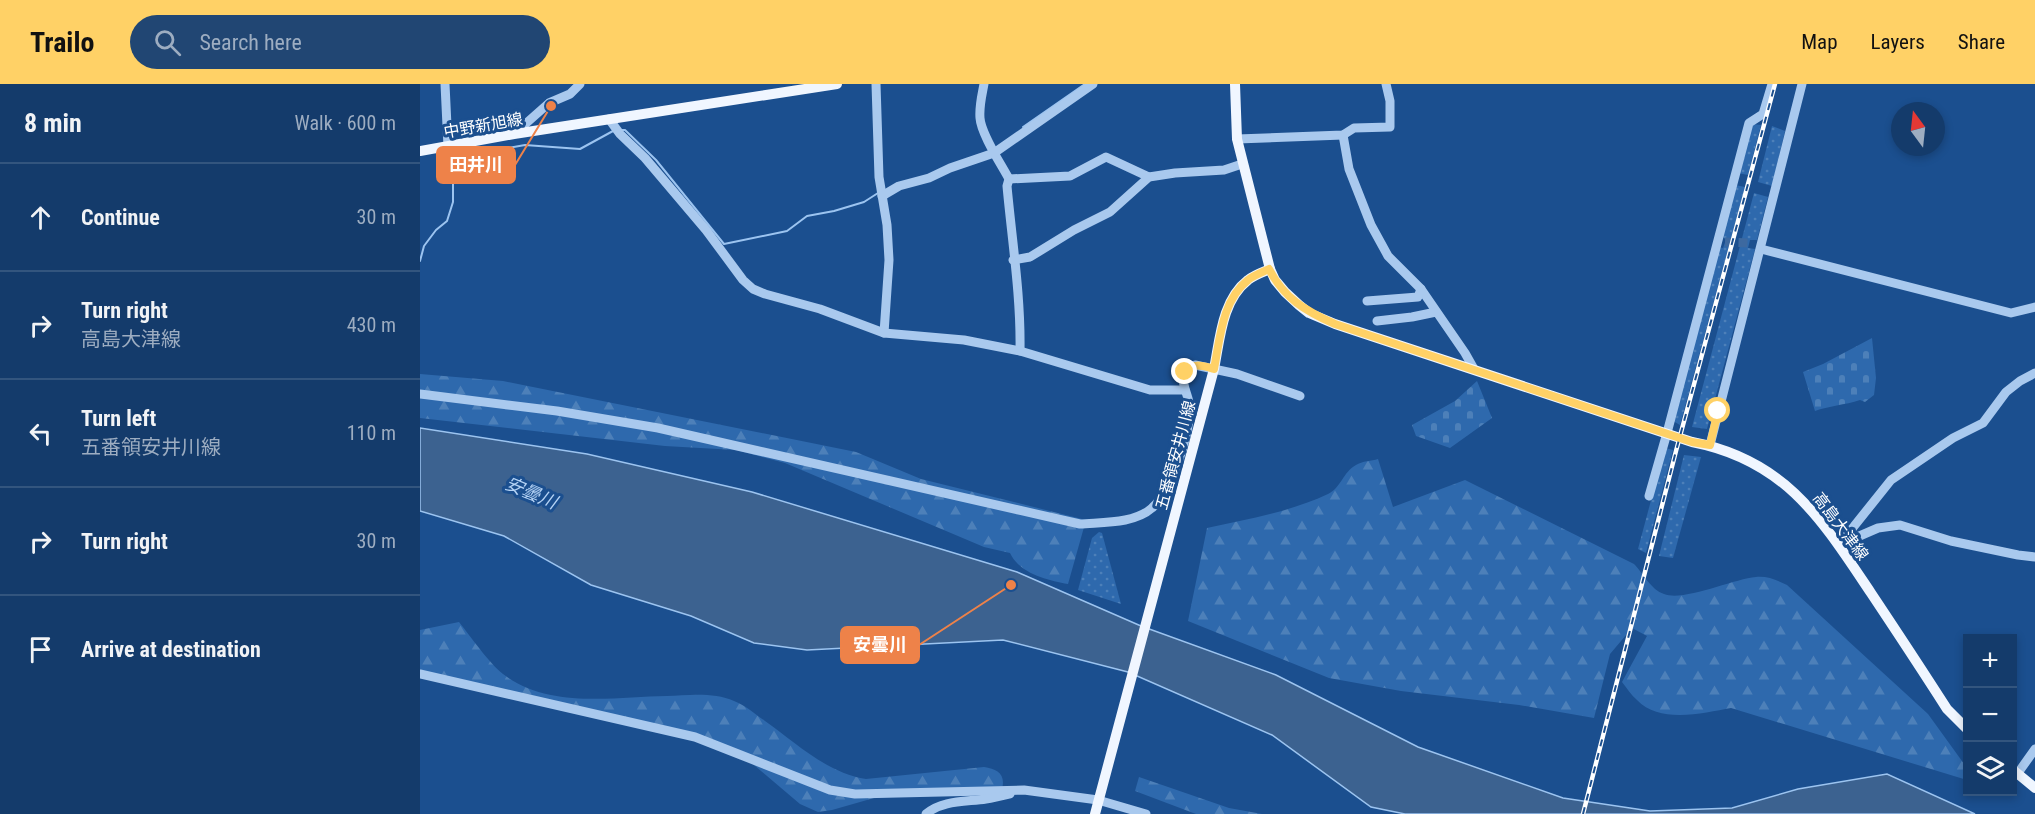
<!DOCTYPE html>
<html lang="en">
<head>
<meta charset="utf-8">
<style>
  :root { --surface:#143b6b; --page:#214673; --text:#f1f3f6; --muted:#9dadc1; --line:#33557e; --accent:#ffd166 }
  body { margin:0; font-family:"Roboto Condensed","Noto Sans JP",sans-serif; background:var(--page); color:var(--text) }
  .controls { position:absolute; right:18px; bottom:18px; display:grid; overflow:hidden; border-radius:0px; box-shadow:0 3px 9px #0003 }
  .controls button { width:54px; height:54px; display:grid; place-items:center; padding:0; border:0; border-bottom:2px solid var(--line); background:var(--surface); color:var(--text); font:30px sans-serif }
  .compass { position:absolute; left:1471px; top:18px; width:54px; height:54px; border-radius:50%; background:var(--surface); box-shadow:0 3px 9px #0003; rotate:345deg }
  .stop { position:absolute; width:18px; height:18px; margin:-14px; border:4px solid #ffd166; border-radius:50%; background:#fff }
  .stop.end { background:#ffd166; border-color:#fff; box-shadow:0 2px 6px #0008 }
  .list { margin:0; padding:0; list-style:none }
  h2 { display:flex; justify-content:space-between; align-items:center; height:78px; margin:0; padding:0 24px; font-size:26px }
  h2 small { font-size:20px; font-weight:400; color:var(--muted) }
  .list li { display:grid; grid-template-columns:39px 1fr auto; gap:18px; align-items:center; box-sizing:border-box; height:108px; padding:0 24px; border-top:2px solid var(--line) }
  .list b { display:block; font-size:22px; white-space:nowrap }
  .list p { margin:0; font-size:20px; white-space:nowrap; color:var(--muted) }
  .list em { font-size:20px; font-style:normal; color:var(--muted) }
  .icon { flex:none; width:33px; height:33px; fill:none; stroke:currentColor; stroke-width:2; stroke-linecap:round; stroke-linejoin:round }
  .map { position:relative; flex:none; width:1615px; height:730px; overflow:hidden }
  header { display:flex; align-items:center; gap:36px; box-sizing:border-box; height:84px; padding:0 30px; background:var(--accent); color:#111 }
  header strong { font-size:28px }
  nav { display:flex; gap:33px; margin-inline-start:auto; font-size:21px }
  .search { width:420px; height:54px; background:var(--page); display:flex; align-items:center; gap:15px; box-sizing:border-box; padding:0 21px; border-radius:33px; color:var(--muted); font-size:22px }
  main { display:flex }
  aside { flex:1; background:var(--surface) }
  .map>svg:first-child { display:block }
  .grass { fill:url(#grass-dots) }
  .forest { fill:url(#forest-firs) }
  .cemetery { fill:url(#cemetery-stones) }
  .water { fill:#3c6290; stroke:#9cc4f0; stroke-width:1.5 }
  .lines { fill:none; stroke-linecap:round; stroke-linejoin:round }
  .stream { stroke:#9cc4f0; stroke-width:2 }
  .minor-tunnel { stroke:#3d69a0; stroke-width:9; stroke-dasharray:9 4.5; stroke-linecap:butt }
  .minor { stroke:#a9c9ee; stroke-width:9 }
  .major { stroke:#f0f6ff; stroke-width:10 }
  .rail-casing { stroke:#fff; stroke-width:4.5 }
  .rail { stroke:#1b4f8f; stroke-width:2; stroke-dasharray:7; stroke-linecap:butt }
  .route { stroke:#ffd166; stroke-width:8 }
  .labels { text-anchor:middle; stroke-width:6; stroke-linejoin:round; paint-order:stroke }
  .street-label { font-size:16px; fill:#fff; stroke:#1b4f8f }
  .water-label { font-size:18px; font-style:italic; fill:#b5d3f5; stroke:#1b4f8f }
  .leader { fill:none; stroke:#ee8249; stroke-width:2 }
  .callout-dot { fill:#ee8249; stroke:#1b4f8f; stroke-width:2 }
  .callout { fill:#ee8249; stroke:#ee8249; stroke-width:2 }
  .callout-label { font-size:18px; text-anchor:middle; font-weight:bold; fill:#fff }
</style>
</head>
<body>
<header>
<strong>Trailo</strong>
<div class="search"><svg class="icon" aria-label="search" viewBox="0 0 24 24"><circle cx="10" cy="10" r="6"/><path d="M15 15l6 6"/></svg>Search here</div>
<nav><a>Map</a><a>Layers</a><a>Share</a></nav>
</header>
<main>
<aside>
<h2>8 min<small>Walk · 600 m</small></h2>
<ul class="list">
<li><svg class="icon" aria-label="ahead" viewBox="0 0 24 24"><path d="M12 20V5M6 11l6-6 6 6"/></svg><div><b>Continue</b></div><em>30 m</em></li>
<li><svg class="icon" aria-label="right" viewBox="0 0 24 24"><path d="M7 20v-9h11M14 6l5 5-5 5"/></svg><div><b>Turn right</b><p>高島大津線</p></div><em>430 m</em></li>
<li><svg class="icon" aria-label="left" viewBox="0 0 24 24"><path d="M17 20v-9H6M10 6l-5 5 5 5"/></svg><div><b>Turn left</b><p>五番領安井川線</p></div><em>110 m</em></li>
<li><svg class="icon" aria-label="right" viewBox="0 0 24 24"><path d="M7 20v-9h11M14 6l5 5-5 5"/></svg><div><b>Turn right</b></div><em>30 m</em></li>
<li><svg class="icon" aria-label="arrive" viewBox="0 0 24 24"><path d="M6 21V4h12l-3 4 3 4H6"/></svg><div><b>Arrive at destination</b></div></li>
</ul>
</aside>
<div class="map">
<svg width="1615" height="730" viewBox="0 0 1615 730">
  <defs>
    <pattern id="grass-dots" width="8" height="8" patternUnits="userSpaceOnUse" patternTransform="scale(1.5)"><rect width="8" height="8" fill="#2e69ad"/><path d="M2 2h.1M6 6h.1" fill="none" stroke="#4d80b9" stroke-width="1.8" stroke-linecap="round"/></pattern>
    <pattern id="forest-firs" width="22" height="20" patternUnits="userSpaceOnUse" patternTransform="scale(1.5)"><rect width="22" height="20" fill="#2e69ad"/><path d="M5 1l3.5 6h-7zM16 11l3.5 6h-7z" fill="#4d80b9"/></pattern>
    <pattern id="cemetery-stones" width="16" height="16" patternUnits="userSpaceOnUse" patternTransform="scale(1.5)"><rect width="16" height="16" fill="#2e69ad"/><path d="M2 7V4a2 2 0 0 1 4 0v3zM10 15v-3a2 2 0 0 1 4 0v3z" fill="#4d80b9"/></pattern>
  </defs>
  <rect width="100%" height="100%" fill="#1b4f8f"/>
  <g class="grass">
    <path d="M1331,40L1341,41L1328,91L1318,89Z"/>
    <path d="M1352,42L1365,47L1352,102L1338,98Z"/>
    <path d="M1315,101L1325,103L1260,341L1253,337L1298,163L1303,164L1306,156L1302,152Z"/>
    <path d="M1334,109L1348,113L1337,156H1330L1328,164L1335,165L1287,345L1272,343Z"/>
    <path d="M1245,364L1253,366L1226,469L1218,465Z"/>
    <path d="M1264,371L1281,373L1253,474L1239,472Z"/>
    <path d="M679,448L682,449L701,520L658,506L672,454Z"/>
  </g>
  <g class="forest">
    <path d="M0,290L83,297L436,368L501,395L666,436L648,500C628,496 600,490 590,469L564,463L365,379L316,366L245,362L0,334Z"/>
    <path d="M958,375L973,423L1045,396L1214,480C1223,489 1231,506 1244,510C1263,518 1313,495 1336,493C1347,492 1357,496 1367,501L1508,630L1547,684V696L1311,624C1283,629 1240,640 1217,616C1211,611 1207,604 1202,598L1227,552L1212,544L1190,570L1174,634L1099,621L981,607L909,594L768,537L787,444C828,435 870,428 908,410C921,404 923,388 936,381C942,377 952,377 958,375Z"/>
    <path d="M39,538C51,553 69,579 83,590C128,625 194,613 247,612C269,611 294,608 314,617C325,621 335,630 345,637C376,659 407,689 446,695L564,683C577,685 586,690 582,705L454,714L412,726L398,728L380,720L321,670L303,662L0,592V546Z"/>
    <path d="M719,693L809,724L842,730H776L715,707Z"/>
  </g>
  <g class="cemetery">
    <path d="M1452,254L1456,294L1454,311L1445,318L1440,316C1425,321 1408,322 1395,327L1383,288L1403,280Z"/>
    <path d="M1057,297L1072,334L1030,364L996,352L992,341L1035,317Z"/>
  </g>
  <path class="water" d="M0,344L167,370L332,408L597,488L721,542L856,591L998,663L1143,714L1230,727L1312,724L1378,705L1467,690L1555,730H985L951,723L852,651L708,588L583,556L387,566L334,559L271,532L171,501L84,452L0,427Z"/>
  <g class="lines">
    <g class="stream">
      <path d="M603,43L665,0"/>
      <path d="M202,46H205L236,76L304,160L367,147L387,132L414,127L444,118L458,109"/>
      <path d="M0,177L4,162L16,146L27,137L33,118V85L38,76L47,71L105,61L160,65L193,47"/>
    </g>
    <path class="minor-tunnel" d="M1305,158L1330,159"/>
    <g class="minor">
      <path d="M25,0L28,63"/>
      <path d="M456,0L459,93L467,141L469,176L464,249"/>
      <path d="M564,0C562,11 559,22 560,34C561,50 581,80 589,95L587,102C592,157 601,212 600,267"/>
      <path d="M189,35L200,50L225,74L286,146L323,196L333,205L345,210L400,225L464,249L544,256L600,267L730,306H765"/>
      <path d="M94,50L129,19L150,10L160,0"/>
      <path d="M923,51L929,85L951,141L968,172L1001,205L1045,269L1054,285"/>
      <path d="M817,55L923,51L934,44L970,43V17L966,0"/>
      <path d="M589,95L650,92L686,73L729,93"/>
      <path d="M462,112L479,102L509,94L530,84L574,69L673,0"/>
      <path d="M1341,165L1591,229L1615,223"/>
      <path d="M593,176L610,173L654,146L690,128L729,93L755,89L804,86L822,80"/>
      <path d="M947,217L998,213L1001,205"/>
      <path d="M957,237L992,233L1016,228"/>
      <path d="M0,310L137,327L238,344L660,440C683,438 714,440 732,424C752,407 769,351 770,325C770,313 760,300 764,288C766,284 771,282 775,281L817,290L880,312"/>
      <path d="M1290,361L1382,0"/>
      <path d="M1229,412L1247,349L1329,39L1343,30L1352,0"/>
      <path d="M1421,460L1458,444L1480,441L1531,457L1598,471L1615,473"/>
      <path d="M1419,461L1471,396L1533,354L1563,339L1586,308L1600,297L1615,289"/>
      <path d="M0,590L275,653L410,706L435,710L604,706L678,716L726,730"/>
      <path d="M1598,689L1615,665"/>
      <path d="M506,730C522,716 546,718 566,715C574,714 582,712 590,710"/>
    </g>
    <g class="major">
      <path d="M815,0L817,55L850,185L855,196L865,208L879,221L889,229L915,240L1272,358C1366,376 1402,436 1451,509C1477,548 1502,586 1527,625L1548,646"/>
      <path d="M0,67L94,50L417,0"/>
      <path d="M1592,685L1615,704"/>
      <path d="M675,730L794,285C800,255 802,216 828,196C834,191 843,188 850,185"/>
    </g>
    <defs>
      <path id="rail" d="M1163,730L1256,367L1355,0"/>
    </defs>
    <use href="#rail" class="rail-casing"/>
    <use href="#rail" class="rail"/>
  </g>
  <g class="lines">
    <path class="route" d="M765,288C773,278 783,282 794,285C800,255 802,216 828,196C834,191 843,188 849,185C864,214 885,227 915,240L1272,358L1290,361L1298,327"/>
  </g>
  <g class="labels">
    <g class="street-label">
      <text transform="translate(63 41) rotate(-10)" y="6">中野新旭線</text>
      <text transform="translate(755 371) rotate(-75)" y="6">五番領安井川線</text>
      <text transform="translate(1421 442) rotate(53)" y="6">高島大津線</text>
    </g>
    <g class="water-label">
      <text transform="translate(111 409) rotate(23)" y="6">安曇川</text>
    </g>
  </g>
  <path class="leader" d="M131 22L95 81M591 501L499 561"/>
  <g class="callout-dot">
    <circle cx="131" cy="22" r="6"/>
    <circle cx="591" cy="501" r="6"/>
  </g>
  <g class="callout">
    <rect x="17" y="63" width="78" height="36" rx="6"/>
    <rect x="421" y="543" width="78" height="36" rx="6"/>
  </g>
  <g class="callout-label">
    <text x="56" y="87">田井川</text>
    <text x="460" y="567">安曇川</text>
  </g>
</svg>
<div class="controls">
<button>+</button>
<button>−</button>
<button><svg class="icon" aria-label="layers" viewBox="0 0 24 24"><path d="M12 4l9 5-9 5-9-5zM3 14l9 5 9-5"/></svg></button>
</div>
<svg class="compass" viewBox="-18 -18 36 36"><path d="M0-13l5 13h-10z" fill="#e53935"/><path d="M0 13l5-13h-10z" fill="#9dadc1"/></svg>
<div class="stop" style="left:1298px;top:327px"></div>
<div class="stop end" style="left:765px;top:288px"></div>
</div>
</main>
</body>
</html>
